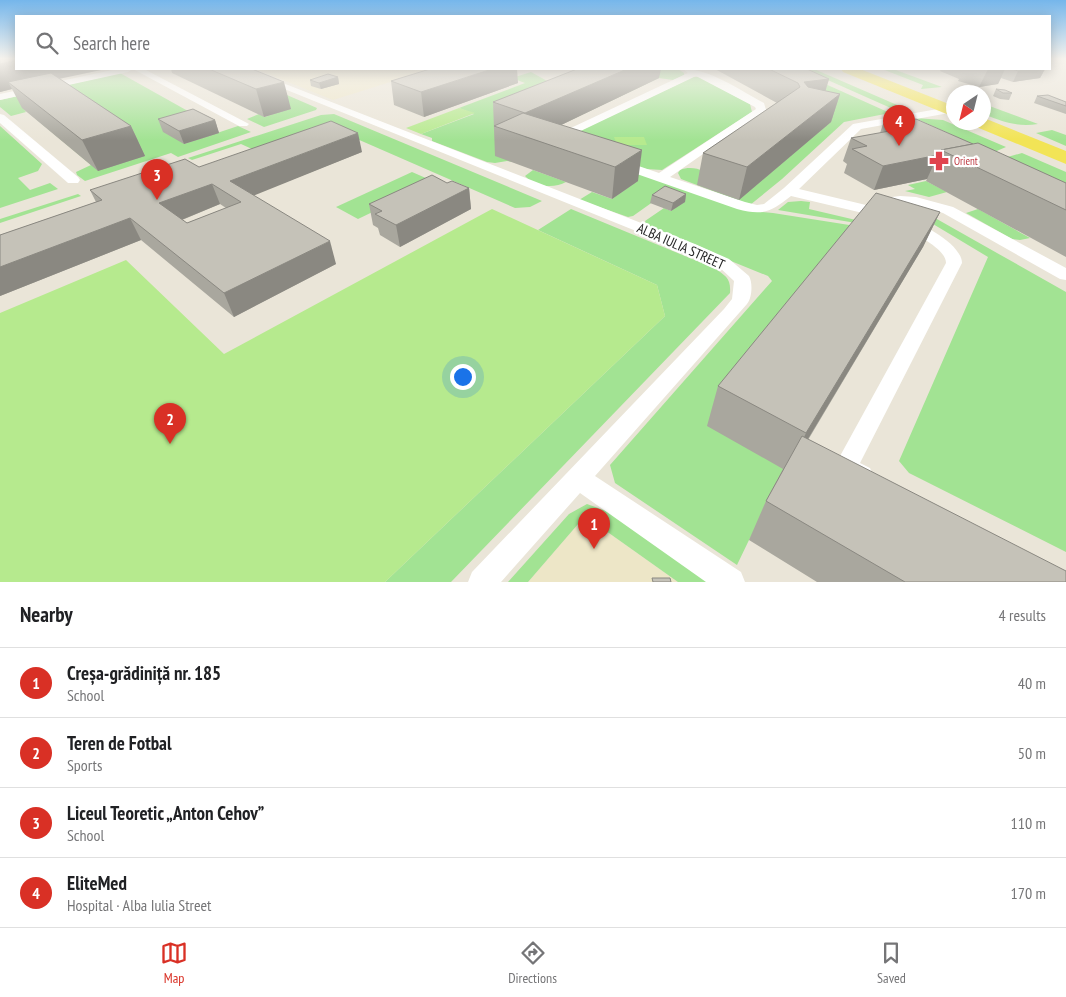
<!DOCTYPE html>
<html lang="en">
<head>
<meta charset="utf-8">
<style>
  :root { --surface:#fff; --page:#f6f6f6; --text:#202124; --muted:#757577; --line:#e0e0e0; --accent:#d93025 }
  body { margin:0; font-family:"PT Sans Narrow",sans-serif; background:var(--page); color:var(--text) }
  .compass { position:absolute; left:946px; top:85px; width:45px; height:45px; border-radius:50%; background:var(--surface); box-shadow:0 2px 12px #0003; rotate:215deg }
  .you { position:absolute; left:462px; top:376px; width:18px; height:18px; margin:-12px; border:4px solid #fff; border-radius:50%; background:#1a73e8; box-shadow:0 0 0 8px #1a73e833 }
  .badge { display:grid; place-items:center; width:32px; height:32px; border-radius:50%; background:var(--accent); color:#fff; font-size:16px; font-weight:700 }
  .pin { position:absolute; translate:-50% -41px; filter:drop-shadow(0 1px 2px #0008) }
  .pin::after { content:''; position:absolute; top:26px; width:18px; height:15px; background:inherit; clip-path:polygon(0 0,100% 0,50% 100%) }
  .list { margin:0; padding:0; list-style:none }
  h2 { display:flex; justify-content:space-between; align-items:center; height:65px; margin:0; padding:0 20px; font-size:21px }
  h2 small { font-size:16px; font-weight:400; color:var(--muted) }
  .list li { display:grid; grid-template-columns:32px 1fr auto; gap:15px; align-items:center; box-sizing:border-box; height:70px; padding:0 20px; border-top:1px solid var(--line) }
  .list b { display:block; font-size:19px; white-space:nowrap }
  .list p { margin:0; font-size:16px; white-space:nowrap; color:var(--muted) }
  .list em { font-size:16px; font-style:normal; color:var(--muted) }
  .icon { flex:none; width:28px; height:28px; fill:none; stroke:currentColor; stroke-width:2; stroke-linecap:round; stroke-linejoin:round }
  .map { position:relative; flex:none; width:1066px; height:582px; overflow:hidden }
  .search { position:absolute; background:var(--surface); box-shadow:0 2px 12px #0003; left:15px; right:15px; top:15px; height:55px; display:flex; align-items:center; gap:12px; box-sizing:border-box; padding:0 18px; border-radius:0px; color:var(--muted); font-size:19px }
  .sheet { height:345px; background:var(--surface) }
  nav { display:flex; justify-content:space-around; align-items:center; box-sizing:border-box; height:70px; border-top:1px solid var(--line); background:var(--surface); font-size:14px; color:var(--muted) }
  nav a { display:grid; justify-items:center; gap:2px }
  nav .on { color:var(--accent) }
  .map>svg:first-child { display:block }
  .education { fill:#ede6c7 }
  .green { fill:#a2e393 }
  .pitch { fill:#b6ea8e }
  .lines { fill:none; stroke-linecap:round; stroke-linejoin:round }
  .lane { fill:#fff; fill-rule:evenodd }
  .primary { fill:#f2e456; fill-rule:evenodd }
  .wall { fill:#a9a79e; fill-rule:evenodd }
  .shaded-wall { fill:#8a8881 }
  .building { fill:#c5c2b8; stroke:#8a8881; fill-rule:evenodd }
  .labels { text-anchor:middle; stroke-width:4.5; stroke-linejoin:round; paint-order:stroke }
  .far-health-label { font-size:11px; fill:#be3a42; stroke:#fff; text-anchor:start }
  .street-label { font-size:14px; fill:#272727; stroke:#fff }
</style>
</head>
<body>
<div class="map">
<svg width="1066" height="582" viewBox="0 0 1066 582">
  <rect width="100%" height="100%" fill="#eae5d8"/>
  <g class="education">
    <path d="M255,69H432L333,100Z"/>
    <path d="M585,516L678,582H528Z"/>
  </g>
  <g class="green">
    <path d="M227,69L317,108L316,110L264,127L247,119L259,114L265,117L290,108Z"/>
    <path d="M604,69H678L684,73V75L673,80L659,78L535,137L748,211L773,213L862,227L788,472L749,540L737,565L615,483L610,465L772,281L768,276L647,227L645,221L664,208L671,211L684,201L664,194L633,216L628,217L579,200L592,192L612,199L637,181L507,161L495,163L487,162L432,141V138L421,134L474,114L459,108L525,83L512,78L531,72L558,87Z"/>
    <path d="M792,69L890,113L844,122L782,179L750,205L681,179L678,173L680,170C703,161 724,186 739,199Z"/>
    <path d="M803,69H814L911,111L902,113Z"/>
    <path d="M882,69H893L942,87L921,89L923,85Z"/>
    <path d="M120,73L195,115L184,144L238,126L251,132L178,157L171,153L85,181L77,175L76,172L91,165L23,108L26,112L11,116L0,107V100Z"/>
    <path d="M693,77H699L750,104L752,112L662,170L646,169L571,144L573,134Z"/>
    <path d="M984,104L1038,124C1017,127 1003,122 984,114Z"/>
    <path d="M334,114L542,201L530,207L515,208L325,125L252,149L241,144L192,160L188,158L321,115Z"/>
    <path d="M915,118L943,120L1006,147L992,153Z"/>
    <path d="M0,126L42,164L38,171L18,178L30,190L50,183L58,189L0,208Z"/>
    <path d="M1052,130L1066,135V146L1036,133Z"/>
    <path d="M1022,153L1066,172V186L1004,158Z"/>
    <path d="M533,170L566,182C554,189 534,187 525,176Z"/>
    <path d="M412,172L435,182L358,219L336,207Z"/>
    <path d="M926,181L947,192L929,197L905,191L915,189L908,185Z"/>
    <path d="M78,194L81,196L0,223V219Z"/>
    <path d="M801,201L810,202L809,209L873,224L924,243V245L862,224L778,210L788,202Z"/>
    <path d="M571,209L714,268C726,276 731,278 730,293L451,582H385L665,316L657,285L538,230Z"/>
    <path d="M978,209L1030,238L1020,240L1012,239L966,213Z"/>
    <path d="M928,214L1066,292V552L909,473L899,461L988,257L923,218Z"/>
    <path d="M587,504L620,516L711,582H678L585,516L528,582H508L569,514Z"/>
  </g>
  <g class="pitch">
    <path d="M459,108L475,113L421,134L406,128Z"/>
    <path d="M614,137H644L647,145H617Z"/>
    <path d="M492,209L657,285L665,316L385,582H0V313L126,260L224,354Z"/>
  </g>
  <g class="lines">
    <g class="lane">
      <path d="M117,69H133L128,72L0,100V94Z"/>
      <path d="M133,69H144L249,124L247,126H239Z"/>
      <path d="M235,69H247L695,244L729,259L749,276C753,283 752,298 747,304L595,476L741,572L745,582H706L580,493L501,582H468L472,572L724,309L732,299L734,281L717,265L683,250Z"/>
      <path d="M683,69C711,69 739,90 764,103L766,110L670,177L745,202L757,205L764,204L784,188L853,124L949,107L953,108L954,111L949,113L861,129L799,189L866,205L884,198L900,196L916,197L953,207L1066,268V280L1060,279L943,213L915,205L900,204L892,205L867,214L791,196C771,212 763,216 737,209L614,166L612,163L614,160L618,159L659,173L756,109L755,107L696,76L566,138L565,145H557L553,139L558,134L688,73Z"/>
      <path d="M0,114L4,115L78,177L80,180L78,183H68L0,123Z"/>
      <path d="M907,220C923,223 962,245 962,263L860,463L870,468L873,475L870,482L861,486L837,474L834,467L946,263C946,248 914,234 902,227L900,224L902,221Z"/>
    </g>
    <g class="primary">
      <path d="M841,69H860L954,106V117L843,72Z"/>
      <path d="M984,118L1066,151V164L974,126L972,122H984Z"/>
    </g>
  </g>
  <g class="wall">
    <path d="M0,59L60,79L131,126L145,156L98,171L22,108L12,89L0,92Z"/>
    <path d="M171,69H252L291,109L264,117L172,73Z"/>
    <path d="M715,69H807L829,79L825,91L840,94L831,122L739,200L697,185L703,153L777,103Z"/>
    <path d="M941,69H1045L1040,78L1013,82L1001,78L998,84L979,87L958,81L959,79L940,71Z"/>
    <path d="M338,77L339,84L321,89L311,86L310,80Z"/>
    <path d="M659,78L561,125L638,181L612,199L495,156L493,102Z"/>
    <path d="M391,81L518,83L424,117L394,105Z"/>
    <path d="M996,89L1012,93L1009,100L1000,99L993,96Z"/>
    <path d="M1037,96L1066,102V114L1034,103Z"/>
    <path d="M158,119L215,120L219,133L184,144L163,132Z"/>
    <path d="M883,124L972,144L1066,183V257L926,181L927,179L874,190L844,173L847,164L843,161L851,138L880,133Z"/>
    <path d="M362,152L253,195L336,264L234,317L141,240L0,296V235L96,202L90,190L199,167ZM220,204L226,208L187,223L182,220Z"/>
    <path d="M447,183L469,188L471,209L400,247L380,235L378,228L373,225L369,204Z"/>
    <path d="M686,194L685,202L671,211L650,203L652,195Z"/>
    <path d="M940,212L923,247L808,440L1066,582H817L749,540L766,501L783,469L707,426L718,386Z"/>
  </g>
  <g class="shaded-wall">
    <path d="M16,60V69H106L16,88L8,82L12,89L0,92V64Z"/>
    <path d="M492,69H517L518,83L424,117L421,92Z"/>
    <path d="M627,69H661L659,78L532,139L525,137V113Z"/>
    <path d="M988,69H1005L998,84L979,87Z"/>
    <path d="M1033,69H1045L1040,78L1013,82L1018,71Z"/>
    <path d="M338,77L339,84L321,89L319,83Z"/>
    <path d="M829,79L821,106L804,82Z"/>
    <path d="M284,82L291,109L264,117L256,89Z"/>
    <path d="M840,94L831,122L739,200L747,167Z"/>
    <path d="M215,120L219,133L184,144L179,131Z"/>
    <path d="M131,126L145,156L98,171L82,140Z"/>
    <path d="M358,133L362,152L240,201L230,181Z"/>
    <path d="M642,150L638,181L612,199L615,167Z"/>
    <path d="M938,155L927,179L874,190L883,166Z"/>
    <path d="M212,184L220,204L169,225L159,203Z"/>
    <path d="M469,188L471,209L400,247L396,225Z"/>
    <path d="M686,194L685,202L671,211L673,203Z"/>
    <path d="M940,212L923,247L788,472L806,433Z"/>
    <path d="M130,218L141,240L0,296V267Z"/>
    <path d="M330,241L336,264L234,317L224,293Z"/>
  </g>
  <g class="building">
    <path d="M0,59H16V60L0,64Z"/>
    <path d="M209,69H252L284,82L256,89Z"/>
    <path d="M430,69H492L421,92L391,81Z"/>
    <path d="M577,69H627L525,113L493,102Z"/>
    <path d="M769,69H807L829,79L804,82L808,87L840,94L747,167L703,153L800,87L798,83Z"/>
    <path d="M1012,69H1033L1018,71Z"/>
    <path d="M51,73L131,126L82,140L8,82Z"/>
    <path d="M328,74L338,77L319,83L310,80Z"/>
    <path d="M996,89L1005,90L1012,93H1003Z"/>
    <path d="M1048,95L1066,102V106L1037,96Z"/>
    <path d="M193,109L215,120L179,131L158,119Z"/>
    <path d="M523,113L642,150L615,167L494,126Z"/>
    <path d="M916,119L973,144L941,150L938,155L883,166L852,149L867,146L851,138L895,130L883,124Z"/>
    <path d="M331,121L358,133L230,181L330,241L224,293L130,218L0,267V235L102,200L90,190L185,159L199,167ZM212,184L241,202L187,223L159,203Z"/>
    <path d="M978,143L1066,183V210L941,150Z"/>
    <path d="M432,175L447,183L452,181L469,188L396,225L375,214L382,211L369,204Z"/>
    <path d="M665,186L686,194L673,203L652,195Z"/>
    <path d="M876,193L940,212L806,433L718,386Z"/>
    <path d="M802,436L1066,571V582H905L766,501Z"/>
    <path d="M652,578H670L671,582H653Z"/>
  </g>
  <linearGradient id="sky" x2="0" y2="1"><stop stop-color="#75b6eb"/><stop offset="0.42" stop-color="#f6f3ed"/><stop offset="1" stop-color="#f6f3ed" stop-opacity="0"/></linearGradient>
  <rect width="1066" height="140" fill="url(#sky)"/>
  <defs>
    <symbol id="pharmacy-bare" viewBox="-9 -9 18 18"><path d="M-2-6h4v4h4v4h-4v4h-4v-4h-4v-4h4Z" fill="#e0444e" stroke="#fff" stroke-width="2.5" paint-order="stroke"/></symbol>
  </defs>
  <g fill-rule="evenodd">
    <use href="#pharmacy-bare" x="925" y="147" width="28" height="28"/>
  </g>
  <g class="labels">
    <g class="far-health-label">
      <text x="954" y="165">Orient</text>
    </g>
    <g class="street-label">
      <text transform="translate(681 246) rotate(24)" y="5">ALBA IULIA STREET</text>
    </g>
  </g>
</svg>
<svg class="compass" viewBox="-18 -18 36 36"><path d="M0-13l5 13h-10z" fill="#e53935"/><path d="M0 13l5-13h-10z" fill="#757577"/></svg>
<div class="you"></div>
<div class="pin badge" style="left:594px;top:549px">1</div>
<div class="pin badge" style="left:170px;top:444px">2</div>
<div class="pin badge" style="left:157px;top:200px">3</div>
<div class="pin badge" style="left:899px;top:146px">4</div>
<div class="search"><svg class="icon" aria-label="search" viewBox="0 0 24 24"><circle cx="10" cy="10" r="6"/><path d="M15 15l6 6"/></svg>Search here</div>
</div>
<section class="sheet">
<h2>Nearby<small>4 results</small></h2>
<ul class="list">
<li><span class="badge">1</span><div><b>Creșa-grădiniță nr. 185</b><p>School</p></div><em>40 m</em></li>
<li><span class="badge">2</span><div><b>Teren de Fotbal</b><p>Sports</p></div><em>50 m</em></li>
<li><span class="badge">3</span><div><b>Liceul Teoretic „Anton Cehov”</b><p>School</p></div><em>110 m</em></li>
<li><span class="badge">4</span><div><b>EliteMed</b><p>Hospital · Alba Iulia Street</p></div><em>170 m</em></li>
</ul>
</section>
<nav>
<a class="on"><svg class="icon" aria-label="map" viewBox="0 0 24 24"><path d="M3 6l6-2 6 2 6-2v14l-6 2-6-2-6 2zM9 4v14M15 6v14"/></svg>Map</a>
<a><svg class="icon" aria-label="directions" viewBox="0 0 24 24"><path d="M12 3l9 9-9 9-9-9zM9 14v-3h6M13 9l2 2-2 2"/></svg>Directions</a>
<a><svg class="icon" aria-label="saved" viewBox="0 0 24 24"><path d="M7 4h10v16l-5-4-5 4z"/></svg>Saved</a>
</nav>
</body>
</html>
